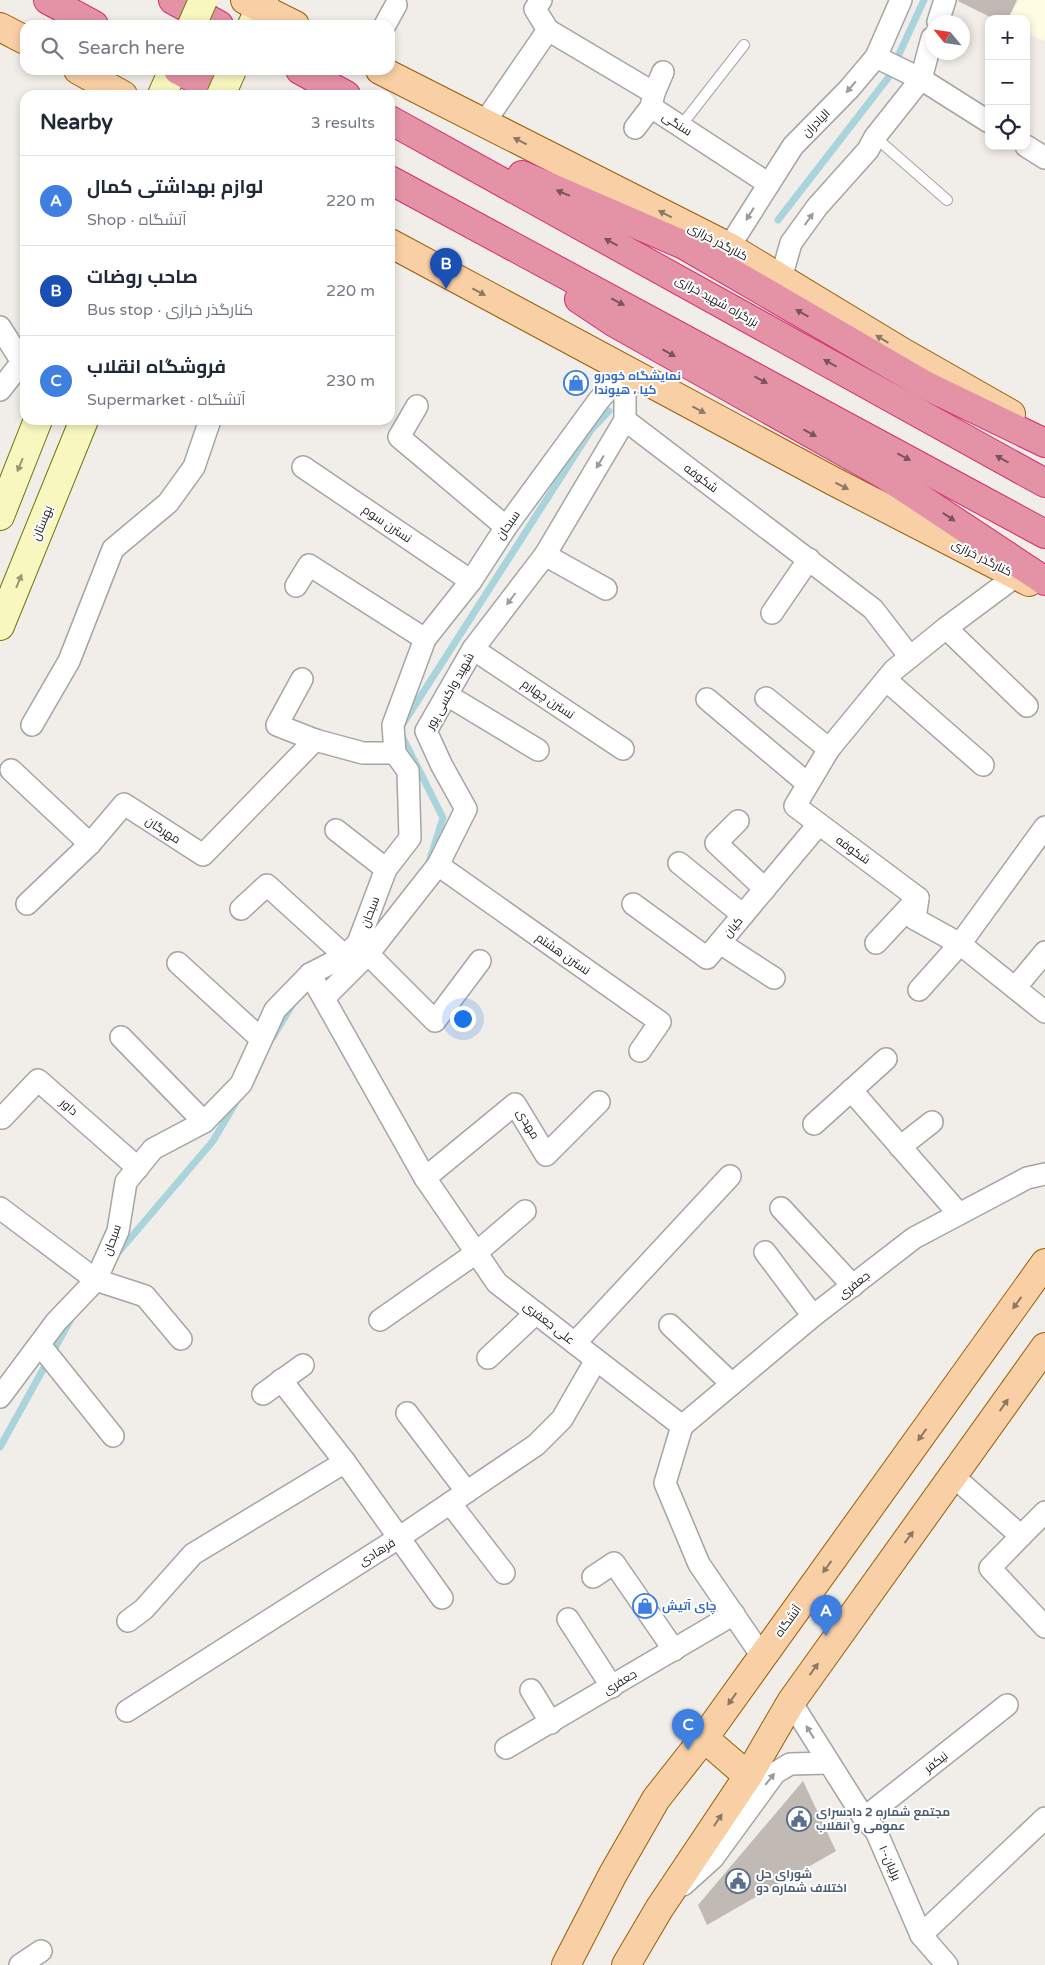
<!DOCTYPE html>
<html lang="en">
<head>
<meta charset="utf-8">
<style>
  :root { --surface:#fff; --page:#f6f6f7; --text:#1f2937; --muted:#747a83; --line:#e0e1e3; --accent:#b45309 }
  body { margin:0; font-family:"Varela Round",Cairo,sans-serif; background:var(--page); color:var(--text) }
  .controls { position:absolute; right:15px; top:15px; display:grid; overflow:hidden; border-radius:10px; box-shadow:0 2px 8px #0003 }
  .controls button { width:45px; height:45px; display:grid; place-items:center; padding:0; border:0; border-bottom:1px solid var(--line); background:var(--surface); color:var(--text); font:25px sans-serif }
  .compass { position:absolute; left:925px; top:15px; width:45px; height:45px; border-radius:50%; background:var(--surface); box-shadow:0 2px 8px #0003; rotate:299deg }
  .you { position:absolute; left:462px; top:1018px; width:18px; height:18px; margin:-12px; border:4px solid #fff; border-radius:50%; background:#1a73e8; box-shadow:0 0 0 8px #1a73e833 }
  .badge { display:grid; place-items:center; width:32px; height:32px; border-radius:50%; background:var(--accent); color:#fff; font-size:16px; font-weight:700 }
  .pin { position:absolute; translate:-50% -41px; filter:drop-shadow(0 1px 2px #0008) }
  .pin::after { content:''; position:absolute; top:26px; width:18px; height:15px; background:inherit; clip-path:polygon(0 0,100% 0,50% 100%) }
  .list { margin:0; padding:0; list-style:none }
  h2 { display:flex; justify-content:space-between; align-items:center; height:65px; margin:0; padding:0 20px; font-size:21px }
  h2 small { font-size:16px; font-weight:400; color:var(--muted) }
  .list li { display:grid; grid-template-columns:32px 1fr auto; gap:15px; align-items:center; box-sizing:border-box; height:90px; padding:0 20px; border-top:1px solid var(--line) }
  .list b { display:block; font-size:19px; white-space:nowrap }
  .list p { margin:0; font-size:16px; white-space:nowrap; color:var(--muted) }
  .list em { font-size:16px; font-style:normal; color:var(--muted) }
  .icon { flex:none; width:28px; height:28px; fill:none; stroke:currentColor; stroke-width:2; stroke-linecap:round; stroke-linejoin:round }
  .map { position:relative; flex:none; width:1045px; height:1965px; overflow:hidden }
  .search { position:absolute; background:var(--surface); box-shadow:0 2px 8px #0003; left:20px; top:20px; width:375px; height:55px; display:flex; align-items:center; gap:12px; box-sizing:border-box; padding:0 18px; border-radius:15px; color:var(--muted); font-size:19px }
  .panel { position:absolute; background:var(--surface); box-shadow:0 2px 8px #0003; left:20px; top:90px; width:375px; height:335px; border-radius:15px }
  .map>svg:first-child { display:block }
  .education { fill:#fefce3 }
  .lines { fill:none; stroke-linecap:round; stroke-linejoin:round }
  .stream { stroke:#aad4dc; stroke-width:7 }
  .building { fill:#c1b9b4 }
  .lane-casing { stroke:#a5a5a5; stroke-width:12 }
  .street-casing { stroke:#a5a5a5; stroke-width:24 }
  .secondary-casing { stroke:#717609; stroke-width:30 }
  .primary-casing { stroke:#985e06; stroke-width:30 }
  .highway-casing { stroke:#d52e72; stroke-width:30 }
  .lane { stroke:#fff; stroke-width:10 }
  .street { stroke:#fff; stroke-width:21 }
  .secondary { stroke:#f8f7bf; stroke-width:28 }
  .primary { stroke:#f9cfa5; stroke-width:28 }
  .highway { stroke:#e493a7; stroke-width:28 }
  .secondary-bridge-casing { stroke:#717609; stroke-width:30; stroke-linecap:butt }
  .secondary-bridge { stroke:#f8f7bf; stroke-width:28 }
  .oneway { fill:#9b9b9b }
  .oneway2 { fill:#8d7863 }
  .oneway3 { fill:#79545d }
  .oneway4 { fill:#979778 }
  .labels { text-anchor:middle; stroke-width:4; stroke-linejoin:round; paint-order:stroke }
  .street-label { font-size:12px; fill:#212121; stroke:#fff }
  .shop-label { font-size:12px; font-weight:bold; fill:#366cbe; stroke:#fff; text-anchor:start }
  .service-label { font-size:12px; font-weight:bold; fill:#4e5e75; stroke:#fff; text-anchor:start }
</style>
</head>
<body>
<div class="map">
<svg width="1045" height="1965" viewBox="0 0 1045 1965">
  <rect width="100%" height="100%" fill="#f1ede8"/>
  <path class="education" d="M1019,0H1045V41L1026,33V19H1008Z"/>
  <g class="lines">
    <g class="stream">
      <path d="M778,220L888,78L924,0"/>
      <path d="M429,862L443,818L399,730L591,430L609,411"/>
      <path d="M273,1037L292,1005"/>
      <path d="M116,1255L213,1141L236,1102"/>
      <path d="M0,1447L71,1319"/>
    </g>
  </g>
  <g class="building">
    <path d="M959,0H1017L1008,19H994L958,1Z"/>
    <path d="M803,1781L836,1851L707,1925L698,1905Z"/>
  </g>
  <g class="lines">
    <defs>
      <g id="lane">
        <path d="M680,127L744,45"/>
        <path d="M875,137L947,200"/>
      </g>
      <g id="street">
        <path d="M938,22L945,0"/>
        <path d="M385,25L396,5"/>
        <path d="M548,30L654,93L651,107L769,184"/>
        <path d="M876,57L921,79L989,122"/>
        <path d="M654,93L663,72"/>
        <path d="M484,123L548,30L535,9L541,0"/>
        <path d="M635,128L651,107"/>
        <path d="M1026,146L1045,158"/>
        <path d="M729,247L793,146L849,89L876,57L901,0"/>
        <path d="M781,278L791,243L817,207L868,150L875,137L921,79L932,38"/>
        <path d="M0,327L22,362L0,390"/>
        <path d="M417,406L399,437L506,527"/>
        <path d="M625,420L873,609L910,657"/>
        <path d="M303,467L471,581"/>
        <path d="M545,555L606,589"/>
        <path d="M1016,576L946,628L894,670L829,749L795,806L918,898L915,919L960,944L1045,1012"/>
        <path d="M296,586L309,565L425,639"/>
        <path d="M772,613L809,559"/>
        <path d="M946,628L1027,706"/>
        <path d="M473,649L623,749"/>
        <path d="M302,679L277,725L315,740L363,753H395"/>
        <path d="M886,680L983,765"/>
        <path d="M447,695L538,750"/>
        <path d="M766,698L829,749"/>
        <path d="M707,699L808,784"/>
        <path d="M32,725L69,661L113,549L168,503L194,467L210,420"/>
        <path d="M11,770L90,844L124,804L203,855L315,740"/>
        <path d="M738,821L716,843L765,889"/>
        <path d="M336,830L386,869"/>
        <path d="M679,863L743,915"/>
        <path d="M438,865L660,1022L640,1051"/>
        <path d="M27,904L90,844"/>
        <path d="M633,904L707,958L818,825"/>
        <path d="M241,909L267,885L345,956"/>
        <path d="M720,943L774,978"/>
        <path d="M876,943L918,898"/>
        <path d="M368,954L435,1021L480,961"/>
        <path d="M178,963L261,1039"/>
        <path d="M310,974L425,1178L497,1283L682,1426L665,1483L699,1564L762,1656"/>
        <path d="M1015,988L1045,952"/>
        <path d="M919,990L960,944L1045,827"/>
        <path d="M324,998L368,954L438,865L466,809L442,766L426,731L473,649L545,555L625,420V370"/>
        <path d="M121,1037L204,1122"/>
        <path d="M851,1090L959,1214"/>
        <path d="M2,1118L38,1080L138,1168"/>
        <path d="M814,1124L886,1059"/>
        <path d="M900,1147L932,1122"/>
        <path d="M425,1178L515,1104L546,1155L599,1102"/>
        <path d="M0,1208L96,1280L145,1296L181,1339"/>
        <path d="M781,1208L853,1286"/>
        <path d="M765,1252L813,1316"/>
        <path d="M380,1320L476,1253L525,1211"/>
        <path d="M670,1325L732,1384"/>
        <path d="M575,1343L730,1176"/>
        <path d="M40,1345L113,1436"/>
        <path d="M488,1358L536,1313"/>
        <path d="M281,1380L345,1462"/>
        <path d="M263,1394L303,1365"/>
        <path d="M0,1397L56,1322L96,1280L118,1231L126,1182L153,1149L204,1122L241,1084L275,1010L310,974L345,956L358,943L386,869L410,838L408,771L395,753L393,725L425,639L471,581L506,527L599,400L625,370"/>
        <path d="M407,1413L467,1492"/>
        <path d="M682,1426L813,1316L914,1238L1027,1178L1045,1174"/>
        <path d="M953,1476L1021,1536L1045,1512"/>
        <path d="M450,1503L504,1573"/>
        <path d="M1021,1536L990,1568L1045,1627"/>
        <path d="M593,1577L614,1563L674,1650"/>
        <path d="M568,1619L612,1687"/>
        <path d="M128,1621L144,1609L193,1554L345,1462L442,1598"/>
        <path d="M531,1690L551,1723"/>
        <path d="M791,1702L864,1818L876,1831L921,1935L947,1965"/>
        <path d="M127,1711L400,1537L536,1445L562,1419L596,1360"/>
        <path d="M506,1748L734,1614"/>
        <path d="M864,1818L1007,1705"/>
        <path d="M683,1885L713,1858L775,1773L790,1764L829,1763"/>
        <path d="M921,1935L1045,1818"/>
        <path d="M20,1965L41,1951"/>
      </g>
      <g id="secondary">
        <path d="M252,25L264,0"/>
        <path d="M162,95L173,70"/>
        <path d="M0,516L38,420"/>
        <path d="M0,626L84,420"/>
      </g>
      <g id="primary">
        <path d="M245,0L295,25"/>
        <path d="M0,27L25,40"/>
        <path d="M78,70L123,95"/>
        <path d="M380,70L729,247L904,353L1011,414"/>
        <path d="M390,243L833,481L1029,582"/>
        <path d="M704,1738L748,1776"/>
        <path d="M566,1965L613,1874L656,1799L704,1738L1045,1263"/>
        <path d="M626,1965L659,1909L748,1776L791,1702L1045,1347"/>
      </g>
      <g id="highway">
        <path d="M48,0L94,25"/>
        <path d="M173,0L219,25"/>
        <path d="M178,70L226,95"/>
        <path d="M300,70L346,95"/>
        <path d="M390,120L1045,483"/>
        <path d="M522,175L684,245L925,385L1045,443"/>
        <path d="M390,180L1045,534"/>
        <path d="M579,299L615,323L885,475L1045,581"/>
      </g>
    </defs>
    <use href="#lane" class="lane-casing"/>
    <use href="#street" class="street-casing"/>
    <use href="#secondary" class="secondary-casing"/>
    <use href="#primary" class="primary-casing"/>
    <use href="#highway" class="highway-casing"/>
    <use href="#lane" class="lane"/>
    <use href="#street" class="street"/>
    <use href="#secondary" class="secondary"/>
    <use href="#primary" class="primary"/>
    <use href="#highway" class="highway"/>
    <defs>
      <g id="secondary-bridge">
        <path d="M192,25L203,0"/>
        <path d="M221,95L232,70"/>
      </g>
    </defs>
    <use href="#secondary-bridge" class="secondary-bridge-casing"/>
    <use href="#secondary-bridge" class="secondary-bridge"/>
  </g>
  <defs><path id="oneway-solid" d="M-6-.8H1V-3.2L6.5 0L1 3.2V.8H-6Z" transform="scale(1.25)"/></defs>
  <g class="oneway">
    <use href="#oneway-solid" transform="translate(851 87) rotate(131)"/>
    <use href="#oneway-solid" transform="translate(750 214) rotate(122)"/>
    <use href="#oneway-solid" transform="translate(809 219) rotate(-55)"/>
    <use href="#oneway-solid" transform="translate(600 462) rotate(121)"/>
    <use href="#oneway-solid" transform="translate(511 599) rotate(127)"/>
    <use href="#oneway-solid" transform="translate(810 1732) rotate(-122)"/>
    <use href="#oneway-solid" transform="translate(770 1779) rotate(-51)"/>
  </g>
  <g class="oneway2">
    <use href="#oneway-solid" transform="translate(520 141) rotate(-153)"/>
    <use href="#oneway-solid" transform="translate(665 214) rotate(-153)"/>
    <use href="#oneway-solid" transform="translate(479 292) rotate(28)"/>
    <use href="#oneway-solid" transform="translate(882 339) rotate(-149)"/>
    <use href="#oneway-solid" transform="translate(699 410) rotate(28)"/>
    <use href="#oneway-solid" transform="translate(842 486) rotate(27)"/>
    <use href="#oneway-solid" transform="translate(1017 1303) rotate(126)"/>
    <use href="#oneway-solid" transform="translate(1004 1405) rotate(-55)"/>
    <use href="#oneway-solid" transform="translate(922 1435) rotate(126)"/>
    <use href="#oneway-solid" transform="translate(909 1537) rotate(-54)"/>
    <use href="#oneway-solid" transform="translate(827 1567) rotate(126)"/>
    <use href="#oneway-solid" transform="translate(814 1669) rotate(-54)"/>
    <use href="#oneway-solid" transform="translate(732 1699) rotate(125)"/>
    <use href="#oneway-solid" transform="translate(718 1820) rotate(-56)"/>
  </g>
  <g class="oneway3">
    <use href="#oneway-solid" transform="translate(563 193) rotate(-157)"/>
    <use href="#oneway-solid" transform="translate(611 242) rotate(-151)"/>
    <use href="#oneway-solid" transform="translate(618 302) rotate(28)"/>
    <use href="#oneway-solid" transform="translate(802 313) rotate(-150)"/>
    <use href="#oneway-solid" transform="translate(669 353) rotate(29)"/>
    <use href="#oneway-solid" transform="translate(830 363) rotate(-151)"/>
    <use href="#oneway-solid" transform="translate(761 380) rotate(28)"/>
    <use href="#oneway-solid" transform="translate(810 433) rotate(29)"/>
    <use href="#oneway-solid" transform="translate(904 457) rotate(28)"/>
    <use href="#oneway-solid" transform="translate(1002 459) rotate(-151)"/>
    <use href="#oneway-solid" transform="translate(949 517) rotate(34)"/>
  </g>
  <g class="oneway4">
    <use href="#oneway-solid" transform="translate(20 465) rotate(112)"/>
    <use href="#oneway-solid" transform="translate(19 581) rotate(-68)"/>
  </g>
  <defs>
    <symbol id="shop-ring" viewBox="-11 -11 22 22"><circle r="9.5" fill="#fff" stroke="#3f7fe0" stroke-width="1.5"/><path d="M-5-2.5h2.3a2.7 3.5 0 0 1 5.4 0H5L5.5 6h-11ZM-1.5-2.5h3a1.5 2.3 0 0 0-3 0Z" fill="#3f7fe0"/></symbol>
    <symbol id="civic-ring" viewBox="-11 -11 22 22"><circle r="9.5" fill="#fff" stroke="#5c6f8a" stroke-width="1.5"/><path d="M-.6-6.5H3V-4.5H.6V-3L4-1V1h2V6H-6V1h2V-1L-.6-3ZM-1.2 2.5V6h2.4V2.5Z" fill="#5c6f8a"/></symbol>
  </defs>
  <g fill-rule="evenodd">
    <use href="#shop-ring" x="562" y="369" width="28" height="28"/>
    <use href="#shop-ring" x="631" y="1592" width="28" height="28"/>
    <use href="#civic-ring" x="785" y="1805" width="28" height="28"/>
    <use href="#civic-ring" x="724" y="1867" width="28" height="28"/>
  </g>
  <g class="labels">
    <g class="street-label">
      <text transform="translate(816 123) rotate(-45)" y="4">الیادران</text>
      <text transform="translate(677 124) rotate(33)" y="4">سنگی</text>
      <text transform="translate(718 242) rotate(28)" y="4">کنارگذر خرازی</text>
      <text transform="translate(717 301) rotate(29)" y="4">بزرگراه شهید خرازی</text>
      <text transform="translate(701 478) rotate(37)" y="4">شکوفه</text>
      <text transform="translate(42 523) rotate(-68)" y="4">بهستان</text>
      <text transform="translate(387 524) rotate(34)" y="4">نسترن سوم</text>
      <text transform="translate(508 525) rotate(-55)" y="4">سبحان</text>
      <text transform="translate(982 558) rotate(27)" y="4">کنارگذر خرازی</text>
      <text transform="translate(450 691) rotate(-61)" y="4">شهید واکسی پور</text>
      <text transform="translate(548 699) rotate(34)" y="4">نسترن چهارم</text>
      <text transform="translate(163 830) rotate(33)" y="4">مهرگان</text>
      <text transform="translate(853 850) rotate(36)" y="4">شکوفه</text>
      <text transform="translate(370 912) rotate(-69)" y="4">سبحان</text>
      <text transform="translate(733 927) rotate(-50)" y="4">کیان</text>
      <text transform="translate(563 954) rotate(35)" y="4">نسترن هشتم</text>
      <text transform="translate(69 1107) rotate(41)" y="4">داور</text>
      <text transform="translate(528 1124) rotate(59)" y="4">مهدی</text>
      <text transform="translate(112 1240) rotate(-70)" y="4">سبحان</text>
      <text transform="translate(854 1285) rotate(-38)" y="4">جعفری</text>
      <text transform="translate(549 1323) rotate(38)" y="4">علی جعفری</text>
      <text transform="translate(377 1552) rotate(-32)" y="4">فرهادی</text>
      <text transform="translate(788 1621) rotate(-54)" y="4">آتشگاه</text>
      <text transform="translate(620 1682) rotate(-31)" y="4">جعفری</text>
      <text transform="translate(936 1762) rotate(-38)" y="4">نیکفر</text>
      <text transform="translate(890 1863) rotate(66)" y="4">۱۰-برلیان</text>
    </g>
    <g class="shop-label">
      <text x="594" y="380">نمایشگاه خودرو<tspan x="594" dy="14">کیا ، هیوندا</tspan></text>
      <text x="662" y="1610">چای آتیش</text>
    </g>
    <g class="service-label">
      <text x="816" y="1816">مجتمع شماره 2 دادسرای<tspan x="816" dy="14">عمومی و انقلاب</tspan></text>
      <text x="756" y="1878">شورای حل<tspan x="756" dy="14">اختلاف شماره دو</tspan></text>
    </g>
  </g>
</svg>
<div class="controls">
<button>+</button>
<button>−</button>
<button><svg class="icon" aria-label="locate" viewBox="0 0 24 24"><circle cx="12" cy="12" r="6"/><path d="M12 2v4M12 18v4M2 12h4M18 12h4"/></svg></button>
</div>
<svg class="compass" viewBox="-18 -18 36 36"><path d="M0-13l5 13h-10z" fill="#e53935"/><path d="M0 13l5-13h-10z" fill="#747a83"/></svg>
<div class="you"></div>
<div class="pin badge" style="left:826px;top:1636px;background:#3f7fe0">A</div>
<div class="pin badge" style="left:446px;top:289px;background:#1a4fb4">B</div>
<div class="pin badge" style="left:688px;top:1750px;background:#3f7fe0">C</div>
<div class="search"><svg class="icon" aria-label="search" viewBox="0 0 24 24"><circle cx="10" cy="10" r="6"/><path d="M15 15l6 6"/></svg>Search here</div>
<section class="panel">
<h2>Nearby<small>3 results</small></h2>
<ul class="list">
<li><span class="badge" style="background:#3f7fe0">A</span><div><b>لوازم بهداشتی کمال</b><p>Shop · آتشگاه</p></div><em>220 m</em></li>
<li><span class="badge" style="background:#1a4fb4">B</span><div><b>صاحب روضات</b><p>Bus stop · کنارگذر خرازی</p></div><em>220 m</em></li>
<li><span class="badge" style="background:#3f7fe0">C</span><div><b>فروشگاه انقلاب</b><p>Supermarket · آتشگاه</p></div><em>230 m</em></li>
</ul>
</section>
</div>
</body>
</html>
